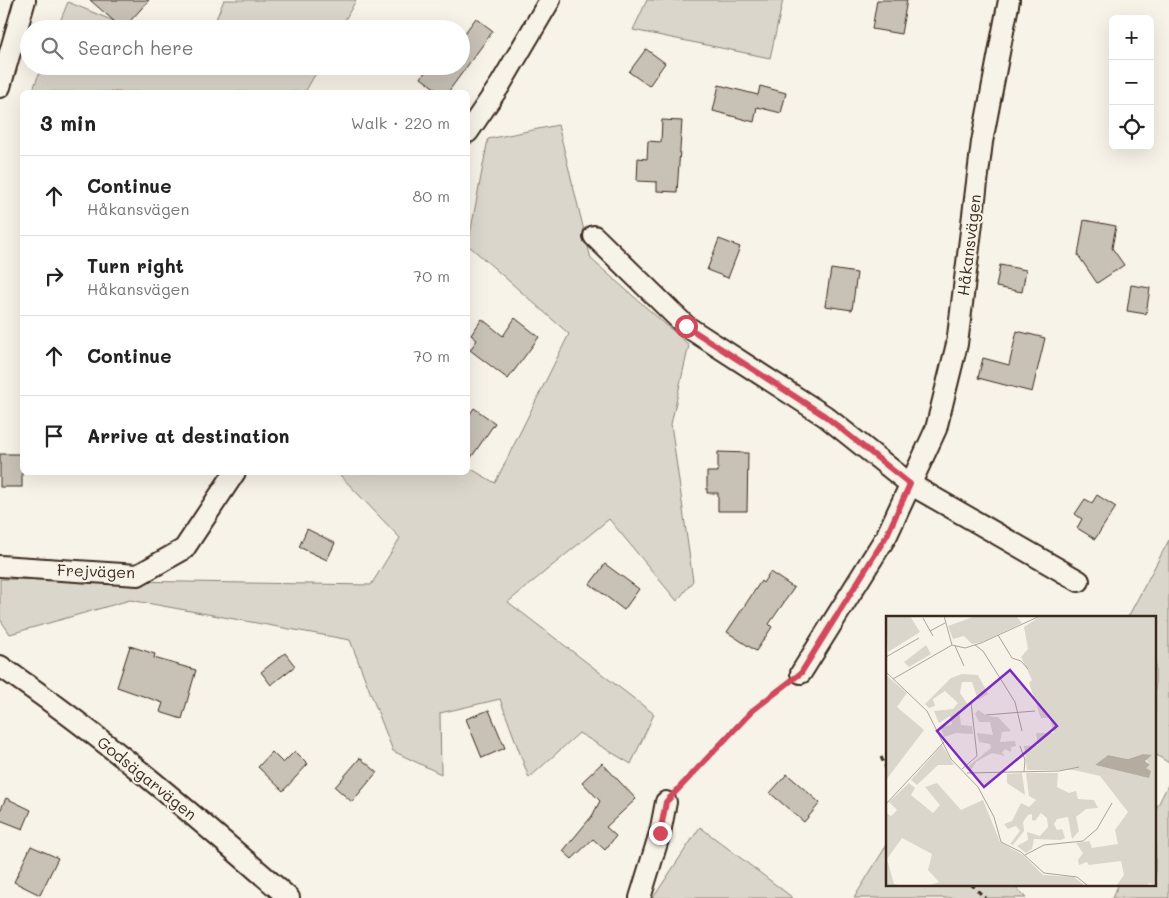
<!DOCTYPE html>
<html lang="en">
<head>
<meta charset="utf-8">
<style>
  :root { --surface:#fff; --page:#f2f2f2; --text:#222; --muted:#767676; --line:#e0e0e0 }
  body { margin:0; font-family:Mali,sans-serif; background:var(--page); color:var(--text) }
  .controls { position:absolute; right:15px; top:15px; display:grid; overflow:hidden; border-radius:8px; box-shadow:0 5px 20px #0002 }
  .controls button { width:45px; height:45px; display:grid; place-items:center; padding:0; border:0; border-bottom:1px solid var(--line); background:var(--surface); color:var(--text); font:25px sans-serif }
  .stop { position:absolute; width:15px; height:15px; margin:-11px; border:4px solid #d1495b; border-radius:50%; background:#fff }
  .stop.end { background:#d1495b; border-color:#fff; box-shadow:0 1px 5px #0008 }
  .list { margin:0; padding:0; list-style:none }
  h2 { display:flex; justify-content:space-between; align-items:center; height:65px; margin:0; padding:0 20px; font-size:21px }
  h2 small { font-size:16px; font-weight:400; color:var(--muted) }
  .list li { display:grid; grid-template-columns:32px 1fr auto; gap:15px; align-items:center; box-sizing:border-box; height:80px; padding:0 20px; border-top:1px solid var(--line) }
  .list b { display:block; font-size:19px; white-space:nowrap }
  .list p { margin:0; font-size:16px; white-space:nowrap; color:var(--muted) }
  .list em { font-size:16px; font-style:normal; color:var(--muted) }
  .icon { flex:none; width:28px; height:28px; fill:none; stroke:currentColor; stroke-width:2; stroke-linecap:round; stroke-linejoin:round }
  .map { position:relative; flex:none; width:1169px; height:898px; overflow:hidden }
  .search { position:absolute; background:var(--surface); box-shadow:0 5px 20px #0002; left:20px; top:20px; width:450px; height:55px; display:flex; align-items:center; gap:12px; box-sizing:border-box; padding:0 18px; border-radius:28px; color:var(--muted); font-size:19px }
  .panel { position:absolute; background:var(--surface); box-shadow:0 5px 20px #0002; left:20px; top:90px; width:450px; height:385px; border-radius:8px }
  .map>svg:first-child { display:block }
  .green { fill:#dbd6cb; stroke:#8b8074 }
  .building { fill:#c8c1b6; stroke:#3b2a1e }
  .lines { fill:none; stroke-linecap:round; stroke-linejoin:round }
  .minor-casing { stroke:#3b2a1e; stroke-width:24 }
  .path { stroke:#3b2a1e; stroke-width:3; stroke-dasharray:5 4; stroke-linecap:butt }
  .minor { stroke:#f7f3e8; stroke-width:20 }
  .route { stroke:#d1495b; stroke-width:6 }
  .labels { text-anchor:middle; stroke-width:4; stroke-linejoin:round; paint-order:stroke }
  .street-label { font-size:16px; fill:#3b2a1e; stroke:#f7f3e8 }
  .inset-road { fill:none; stroke:#aca397; stroke-width:1 }
  .view { fill:#7b2cbf; fill-opacity:0.15; stroke:#7b2cbf; stroke-width:2.5 }
  .inset-edge { fill:none; stroke:#3b2a1e; stroke-width:2.5 }
</style>
</head>
<body>
<div class="map">
<svg width="1169" height="898" viewBox="0 0 1169 898">
  <rect width="100%" height="100%" fill="#f7f3e8"/>
  <filter id="ink" filterUnits="userSpaceOnUse"><feTurbulence type="fractalNoise" baseFrequency=".02" numOctaves="2"/><feDisplacementMap in="SourceGraphic" scale="10" xChannelSelector="R" yChannelSelector="G"/><feConvolveMatrix kernelMatrix="1 2 1 2 8 2 1 2 1" color-interpolation-filters="sRGB"/></filter>
  <g filter="url(#ink)">
    <g class="green">
      <path d="M224,0H356L340,29H212Z"/>
      <path d="M647,0H783L770,58L633,30Z"/>
      <path d="M68,2L133,29H57Z"/>
      <path d="M42,66H320L305,92H32Z"/>
      <path d="M558,125L591,259L689,345L671,424L693,581L677,601L609,519L508,602L654,714L631,764L579,733L529,778L500,699L440,713L441,774L393,751L350,640L130,600L10,634L0,619V579L371,585L400,538L338,473L468,472V467L495,483L569,334L468,245L488,139Z"/>
      <path d="M1169,540V763L1155,754V617H1128Z"/>
      <path d="M1169,783V898H1112L1119,884H1155V811Z"/>
      <path d="M700,827L793,898H653Z"/>
      <path d="M888,843V884H1012L1026,898H854Z"/>
    </g>
    <g class="building">
      <path d="M90,0H149L123,29Z"/>
      <path d="M877,0H907L901,34L872,29Z"/>
      <path d="M476,18L493,31L448,92H440L421,78L429,66H461V38Z"/>
      <path d="M646,49L665,63L649,86L629,72Z"/>
      <path d="M719,85L758,95L760,86L786,93L781,113L757,107L754,122L713,111Z"/>
      <path d="M662,120L682,121L677,192L657,191V182L637,181L638,158L647,159L648,141L661,142Z"/>
      <path d="M1084,220L1116,226L1112,248L1124,265L1097,283L1078,255Z"/>
      <path d="M719,239L740,247L728,278L707,270Z"/>
      <path d="M1000,265L1026,270L1022,292L996,287Z"/>
      <path d="M831,269L857,273L852,310L825,306Z"/>
      <path d="M1131,285L1150,288L1146,314L1127,311Z"/>
      <path d="M515,318L539,337L508,379L470,350L477,340L471,335L482,319L503,336Z"/>
      <path d="M1017,331L1045,338L1032,392L978,378L983,358L1009,365Z"/>
      <path d="M474,408L495,423L468,462V417Z"/>
      <path d="M718,452L748,453L747,511H718V493H707V472H718Z"/>
      <rect x="0" y="454" width="22" height="33"/>
      <path d="M1097,495L1116,507L1095,539L1077,528L1082,519L1075,514L1085,499L1092,503Z"/>
      <path d="M307,529L335,543L327,560L299,547Z"/>
      <path d="M605,564L639,589L624,610L590,584Z"/>
      <path d="M770,572L794,588L769,624L772,627L756,651L727,632L761,581L763,583Z"/>
      <path d="M130,646L155,654L154,658L196,670L182,719L160,712L163,703L117,687Z"/>
      <path d="M285,653L295,666L271,685L261,672Z"/>
      <path d="M489,710L505,748L482,758L466,719Z"/>
      <path d="M295,751L308,764L283,791L258,767L272,752L283,763Z"/>
      <path d="M360,758L377,772L352,802L335,787Z"/>
      <path d="M602,763L636,799L606,827L616,836L605,850L593,839L572,859L563,851L592,816L600,801L582,782Z"/>
      <path d="M787,774L820,803L804,822L770,793Z"/>
      <path d="M6,798L31,810L23,829L0,820V811Z"/>
      <path d="M31,846L58,858L40,895L14,882Z"/>
    </g>
    <g class="lines">
      <defs>
        <g id="minor">
          <path d="M0,87L25,0"/>
          <path d="M468,132L500,85L550,0"/>
          <path d="M594,236L686,326L825,416L910,484L1079,581"/>
          <path d="M0,566L138,575L184,549L235,472"/>
          <path d="M0,666C103,736 196,817 289,898"/>
          <path d="M801,673L887,535L936,429L957,344L982,142L1009,0"/>
          <path d="M640,898L660,833L666,802"/>
        </g>
      </defs>
      <use href="#minor" class="minor-casing"/>
      <g class="path">
        <path d="M881,757L888,772"/>
        <path d="M680,787L752,711L785,685"/>
        <path d="M971,884L985,898"/>
      </g>
      <use href="#minor" class="minor"/>
    </g>
  </g>
  <g class="lines" filter="url(#ink)">
    <path class="route" d="M660,833L666,802L752,711L801,673L887,535L910,484L825,416L686,326"/>
  </g>
  <g class="labels">
    <g class="street-label">
      <text transform="translate(969 245) rotate(-83)" y="6">Håkansvägen</text>
      <text transform="translate(96 571) rotate(2)" y="6">Frejvägen</text>
      <text transform="translate(147 778) rotate(39)" y="6">Godsägarvägen</text>
    </g>
  </g>
  <g transform="translate(886 616)">
    <rect width="270" height="270" fill="#f7f3e8"/>
    <path d="M0,0H24L34,16L2,36ZM90,0H130L136,7L96,26L86,28L78,20L67,23L62,10ZM155,0H270V270L264,267L260,270H230L238,259L235,245L203,249L201,246L193,249L192,244L197,237L190,227L203,225L206,232L232,228L229,214L242,196L214,160L188,154H141L138,130L152,129L150,117H168L164,102H155L143,67L146,64L135,41L142,33L138,11ZM257,138L264,150L259,152L263,161L209,149L222,139L242,143ZM40,29L45,38L23,51L18,46ZM76,58L92,59L102,78L92,84L86,66H76L74,77L82,89L73,94L75,109L86,110L87,118L70,117L58,121L55,112L66,108L64,100L53,107L48,95L67,93L72,87L59,75L47,83L49,90L43,92L39,88L65,62ZM0,59L21,77L11,91L38,114L0,164ZM92,94L101,100L112,101L125,115L116,116L114,126L129,125L130,130L125,131V136L119,133L116,137L119,140L106,137L90,146L85,154L79,153L105,132L104,128L93,126L91,117L107,119L104,106H93L89,98ZM56,129L68,149H52L31,169L25,164ZM136,157L139,179L121,167V158ZM140,157H172L171,171L183,177L190,175L192,183L208,184L212,192L200,193L190,201L193,215L186,223L182,201L171,203L168,208L171,214L176,213L179,222L175,224L148,223L146,233L140,237L131,230L142,224L141,216L154,220L162,211L161,202L155,197L149,205L146,204V198L142,199L137,206L138,215L127,229L124,228L134,215L130,210L122,213L118,208L126,205L135,187L143,191L150,184L143,180ZM23,167L29,172L25,179L47,197L54,189L39,171L51,167L75,194L97,184L114,226L137,239L157,259L188,261L199,270H41L53,266L42,254L46,238L16,222L1,243L8,268L16,270H0V197L5,200L11,194L3,186Z" fill="#dbd6cb" fill-rule="evenodd"/>
    <path d="M257,138L266,139L259,145L264,149L260,152L265,155L263,162L209,149L222,139L242,143Z" fill="#b4aca0"/>
    <path class="inset-road" d="M58,0L66,29M37,2L47,20M44,15L59,7M112,19L126,42L135,45L142,53M89,29L97,35L129,86L136,115M69,30L78,50M0,41L33,22M0,56L41,95L65,143L92,171L108,201L115,226L135,236L158,257L191,261L202,270M7,63L66,29L79,32L95,27L154,0M100,99L149,95M134,130L139,144L138,156M76,153L91,140L85,86M81,157L173,155L193,151M0,188L58,126M139,239L158,229L197,225L211,213L226,187"/>
    <path class="view" d="M124,54L171,110L98,171L51,115Z"/>
    <rect width="270" height="270" class="inset-edge"/>
  </g>
</svg>
<div class="controls">
<button>+</button>
<button>−</button>
<button><svg class="icon" aria-label="locate" viewBox="0 0 24 24"><circle cx="12" cy="12" r="6"/><path d="M12 2v4M12 18v4M2 12h4M18 12h4"/></svg></button>
</div>
<div class="stop" style="left:686px;top:326px"></div>
<div class="stop end" style="left:660px;top:833px"></div>
<div class="search"><svg class="icon" aria-label="search" viewBox="0 0 24 24"><circle cx="10" cy="10" r="6"/><path d="M15 15l6 6"/></svg>Search here</div>
<section class="panel">
<h2>3 min<small>Walk · 220 m</small></h2>
<ul class="list">
<li><svg class="icon" aria-label="ahead" viewBox="0 0 24 24"><path d="M12 20V5M6 11l6-6 6 6"/></svg><div><b>Continue</b><p>Håkansvägen</p></div><em>80 m</em></li>
<li><svg class="icon" aria-label="right" viewBox="0 0 24 24"><path d="M7 20v-9h11M14 6l5 5-5 5"/></svg><div><b>Turn right</b><p>Håkansvägen</p></div><em>70 m</em></li>
<li><svg class="icon" aria-label="ahead" viewBox="0 0 24 24"><path d="M12 20V5M6 11l6-6 6 6"/></svg><div><b>Continue</b></div><em>70 m</em></li>
<li><svg class="icon" aria-label="arrive" viewBox="0 0 24 24"><path d="M6 21V4h12l-3 4 3 4H6"/></svg><div><b>Arrive at destination</b></div></li>
</ul>
</section>
</div>
</body>
</html>
